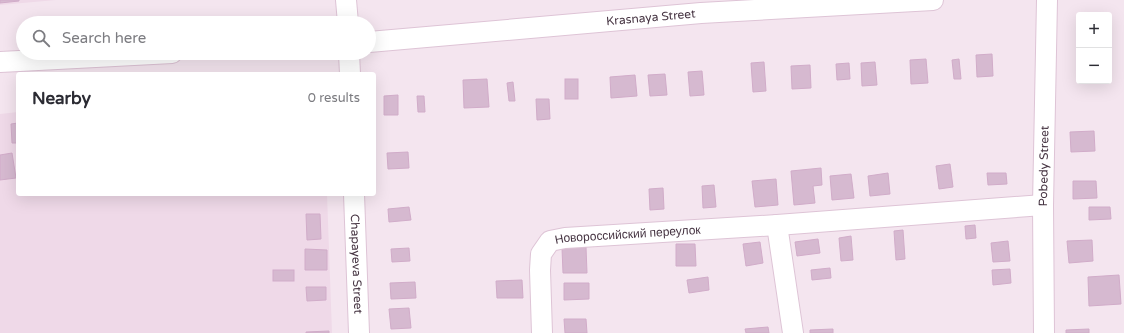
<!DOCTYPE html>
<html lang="en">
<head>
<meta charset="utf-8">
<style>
  :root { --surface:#fff; --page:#f7f7f7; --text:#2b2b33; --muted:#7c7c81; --line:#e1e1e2 }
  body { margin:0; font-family:"Varela Round",sans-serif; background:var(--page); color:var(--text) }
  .controls { position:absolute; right:12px; top:12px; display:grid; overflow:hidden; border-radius:4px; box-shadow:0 4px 16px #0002 }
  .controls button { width:36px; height:36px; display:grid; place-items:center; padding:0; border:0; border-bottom:1px solid var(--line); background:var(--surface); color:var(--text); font:20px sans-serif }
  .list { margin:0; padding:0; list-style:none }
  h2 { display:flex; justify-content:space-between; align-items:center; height:52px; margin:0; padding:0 16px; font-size:17px }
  h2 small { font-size:13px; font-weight:400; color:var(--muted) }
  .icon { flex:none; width:22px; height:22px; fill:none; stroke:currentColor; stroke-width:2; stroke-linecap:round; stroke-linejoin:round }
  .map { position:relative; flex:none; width:1124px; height:333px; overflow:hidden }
  .search { position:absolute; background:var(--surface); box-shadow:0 4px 16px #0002; left:16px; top:16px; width:360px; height:44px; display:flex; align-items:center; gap:10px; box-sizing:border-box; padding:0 14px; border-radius:22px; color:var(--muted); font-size:15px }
  .panel { position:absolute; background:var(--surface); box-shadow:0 4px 16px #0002; left:16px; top:72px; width:360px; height:124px; border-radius:4px }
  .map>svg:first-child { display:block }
  .residential { fill:#efd9e8 }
  .building { fill:#d6b9d0; stroke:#d1acc9 }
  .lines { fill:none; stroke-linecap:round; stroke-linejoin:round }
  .minor-casing { stroke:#dec4d6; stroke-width:22 }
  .minor { stroke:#fff; stroke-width:20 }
  .labels { text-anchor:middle; stroke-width:3.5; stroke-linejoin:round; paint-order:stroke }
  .street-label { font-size:12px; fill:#463442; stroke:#fff }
</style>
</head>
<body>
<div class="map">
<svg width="1124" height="333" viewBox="0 0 1124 333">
  <rect width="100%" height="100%" fill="#f4e5ef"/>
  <g class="residential">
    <path d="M0,0H56L0,5Z"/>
    <path d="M18,112V194H327L332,333H0V114Z"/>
  </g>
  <g class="building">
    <path d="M0,0H19V1L0,3Z"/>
    <path d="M992,54L993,76L977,77L976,55Z"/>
    <path d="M926,59L928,83L911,84L910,60Z"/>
    <path d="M959,59L961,79H954L952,60Z"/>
    <path d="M764,62L766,91L753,92L751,63Z"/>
    <path d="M875,62L877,85L862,86L861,63Z"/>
    <path d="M849,63L850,79L837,80L836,64Z"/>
    <path d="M810,65L811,88L792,89L791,66Z"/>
    <path d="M702,71L704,95L690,96L688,72Z"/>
    <path d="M665,74L667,95L650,96L648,75Z"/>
    <path d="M635,75L637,96L611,98L610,77Z"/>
    <path d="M487,79L489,107L464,108L463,80Z"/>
    <rect x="565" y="79" width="13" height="20"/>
    <path d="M513,82L515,101H509L507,83Z"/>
    <path d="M398,95V115H384V96Z"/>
    <path d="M417,96H424L425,112H418Z"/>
    <path d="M536,99H549L550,119L537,120Z"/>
    <path d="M18,123V143H12L11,124Z"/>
    <path d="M1094,131L1095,151L1071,152L1070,132Z"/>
    <path d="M408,152L409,168L388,169L387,153Z"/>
    <path d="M12,153L16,178L0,180V155Z"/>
    <path d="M950,164L953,187L939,189L936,166Z"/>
    <path d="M821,168L822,185L813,186L815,203L794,205L791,171Z"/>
    <path d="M888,173L890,194L870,196L868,176Z"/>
    <path d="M987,173H1006L1007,184L988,185Z"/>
    <path d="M851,174L854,198L832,200L830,176Z"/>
    <path d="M776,179L778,205L755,207L752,181Z"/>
    <path d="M1073,181H1096L1097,198L1073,199Z"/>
    <path d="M714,185L716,207L703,208L702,186Z"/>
    <path d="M663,188L664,209L650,210L649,189Z"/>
    <path d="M409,207L411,220L389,222L388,209Z"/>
    <path d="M1089,207H1110L1111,219L1089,220Z"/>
    <path d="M306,214H320L321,239L307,240Z"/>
    <path d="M975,225L976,238L966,239L965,226Z"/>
    <path d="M903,230L905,259L896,260L894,231Z"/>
    <path d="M851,236L853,260L841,261L839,238Z"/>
    <path d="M818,239L820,253L797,256L795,242Z"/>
    <path d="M1092,240L1093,261L1069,263L1067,241Z"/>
    <path d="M1008,241L1010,261L993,262L991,243Z"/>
    <path d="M760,242L763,263L746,266L743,244Z"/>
    <path d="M676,244H695L696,266H676Z"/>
    <path d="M586,247L587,273H563L562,248Z"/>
    <path d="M409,248L410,261L392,262L391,249Z"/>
    <path d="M305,249L327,250V270H305Z"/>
    <path d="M830,268L831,278L812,280L811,270Z"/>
    <path d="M1010,269L1011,283L993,285L992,270Z"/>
    <rect x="273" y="270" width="21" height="11"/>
    <path d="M1119,275L1121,304L1089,306L1088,277Z"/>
    <path d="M708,277L709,290L689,293L687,280Z"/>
    <path d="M522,280L523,298H497L496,281Z"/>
    <path d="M415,282L416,298L391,299L390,283Z"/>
    <path d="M564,283H589V299L564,300Z"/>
    <path d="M306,287H326V300L307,301Z"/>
    <path d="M409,308L411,328L391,329L389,309Z"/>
    <path d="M564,319H586L587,333H565Z"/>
    <path d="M768,327L769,333H746L745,329Z"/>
    <path d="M833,329V333H810V330Z"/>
    <path d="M1089,329V333H1066V330Z"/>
    <path d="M329,331V333H306V332Z"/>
  </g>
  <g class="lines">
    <defs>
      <g id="minor">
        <path d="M346,0L348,23"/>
        <path id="s1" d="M369,42L701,13L933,0"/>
        <path d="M349,53L350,74"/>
        <path d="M0,62L172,53"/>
        <path id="s2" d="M354,194L359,333"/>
        <path d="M777,225L793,333"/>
        <path id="s3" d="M542,333L540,270L541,254L550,241L565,238L777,225L1043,205"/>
        <path id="s4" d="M1044,333L1043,205L1047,0"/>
      </g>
    </defs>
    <use href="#minor" class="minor-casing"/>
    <use href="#minor" class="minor"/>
  </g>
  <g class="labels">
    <g class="street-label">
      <text dy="4" stroke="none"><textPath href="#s1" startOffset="283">Krasnaya Street</textPath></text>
      <text dy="4" stroke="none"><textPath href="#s4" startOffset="167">Pobedy Street</textPath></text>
      <text dy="4" stroke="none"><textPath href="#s3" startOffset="173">Новороссийский переулок</textPath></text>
      <text dy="4" stroke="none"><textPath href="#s2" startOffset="70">Chapayeva Street</textPath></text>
    </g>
  </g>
</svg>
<div class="controls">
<button>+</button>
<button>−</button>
</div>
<div class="search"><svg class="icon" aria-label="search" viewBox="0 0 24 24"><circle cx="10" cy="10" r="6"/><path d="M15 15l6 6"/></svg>Search here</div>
<section class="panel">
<h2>Nearby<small>0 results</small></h2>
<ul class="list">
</ul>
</section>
</div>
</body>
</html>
